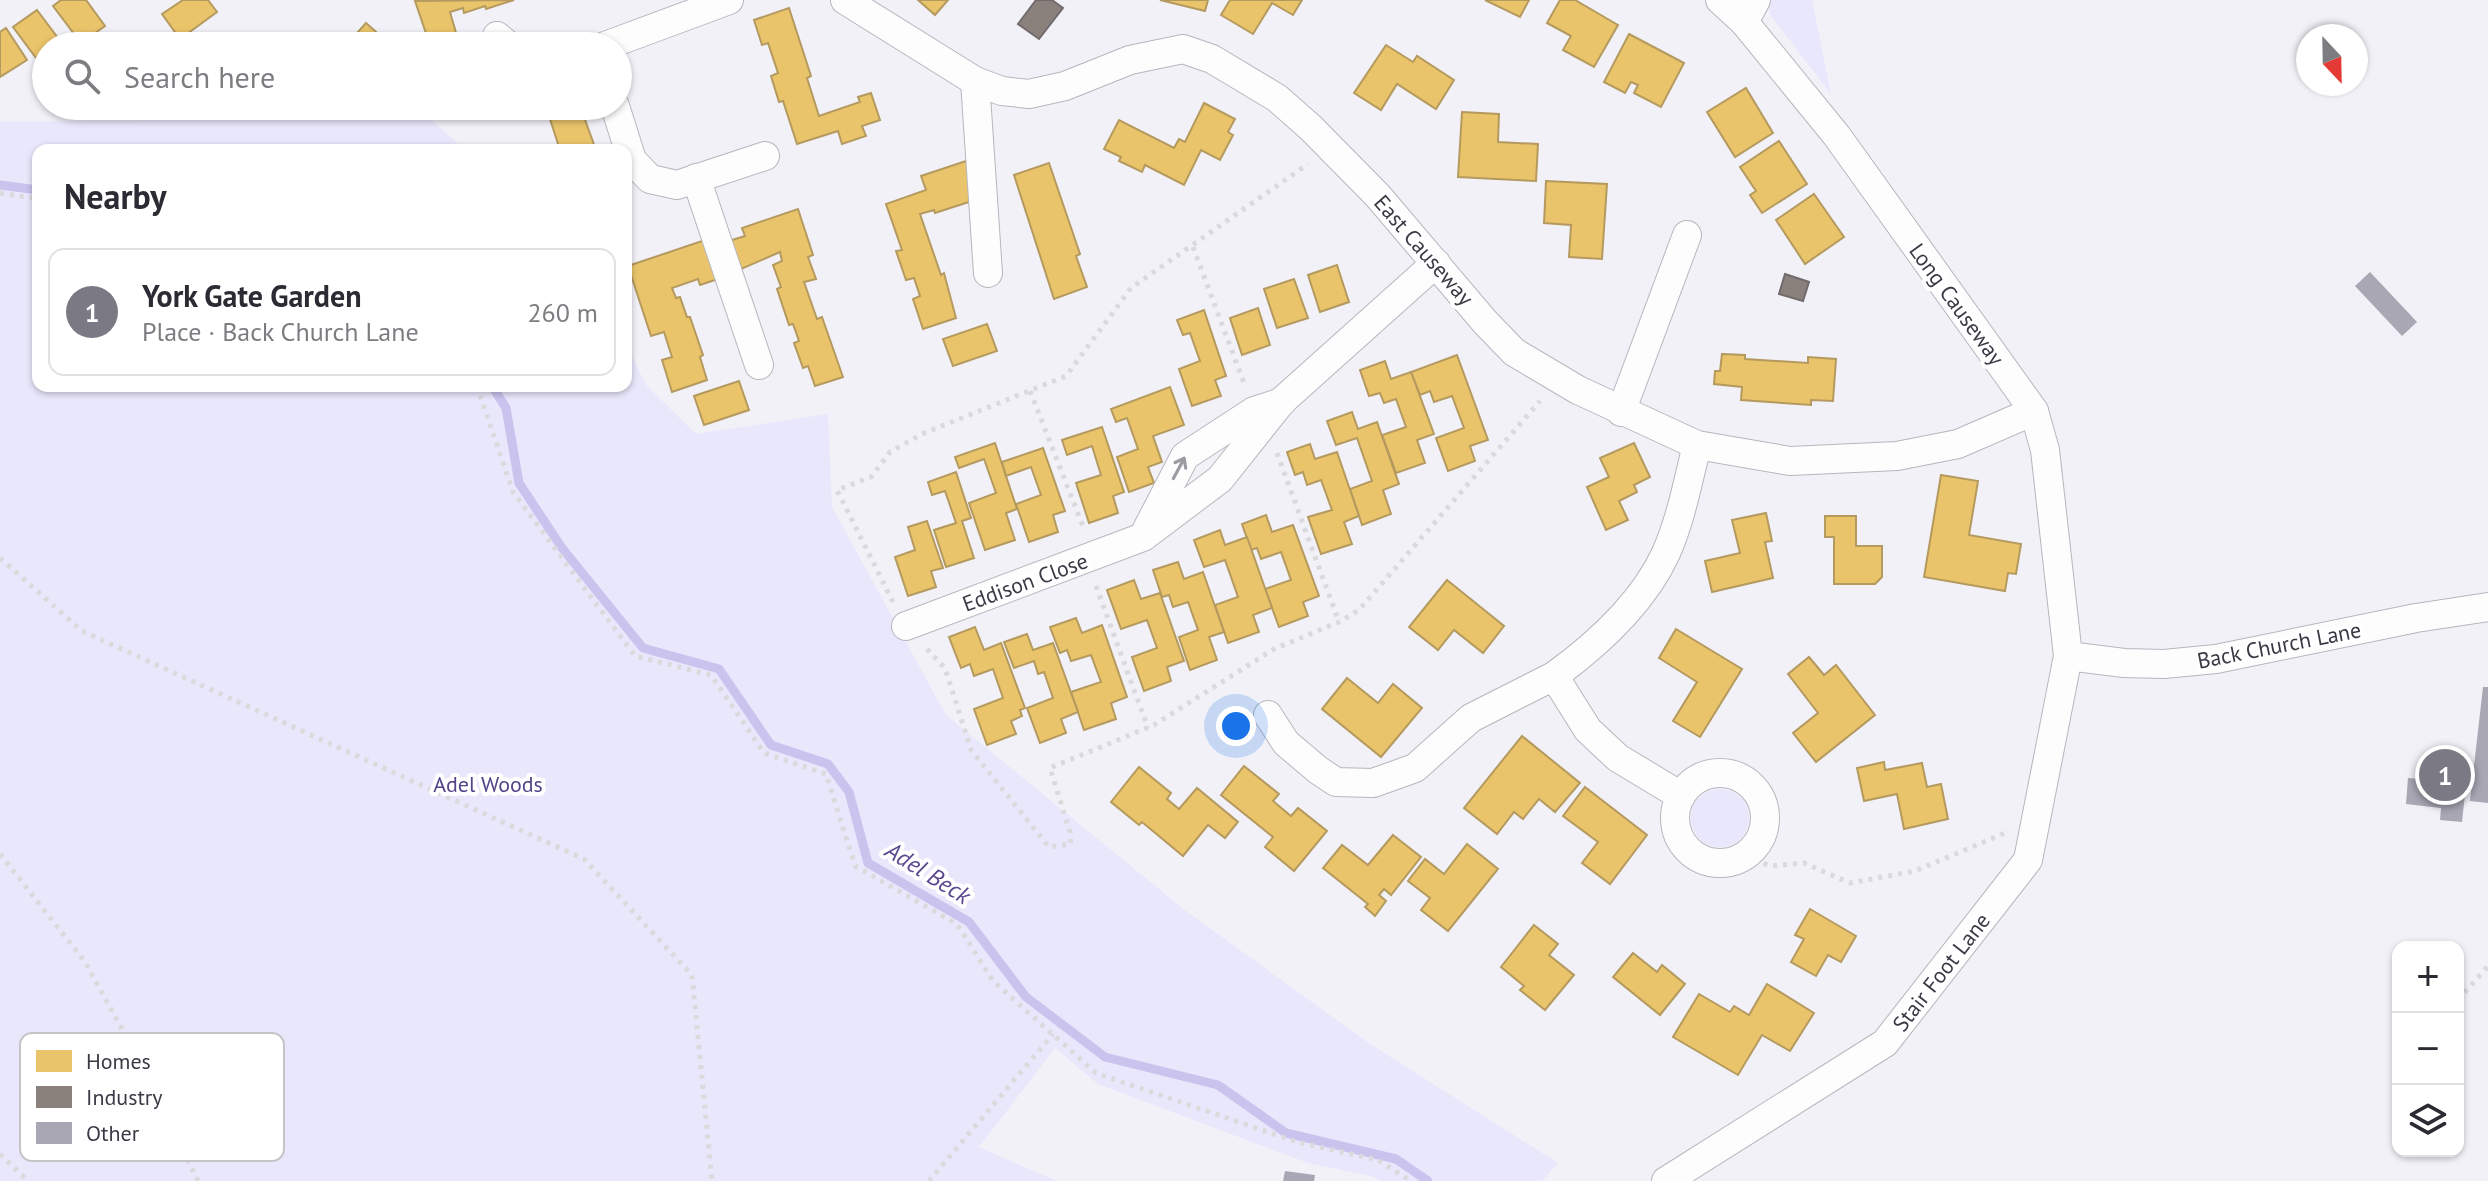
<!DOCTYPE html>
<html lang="en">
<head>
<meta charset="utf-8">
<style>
  :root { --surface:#fff; --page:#f2f2f3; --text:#2b2b33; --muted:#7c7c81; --line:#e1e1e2; --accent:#7b7984 }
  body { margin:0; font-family:"PT Sans",sans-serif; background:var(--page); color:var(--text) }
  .controls { position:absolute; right:24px; bottom:24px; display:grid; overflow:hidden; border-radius:16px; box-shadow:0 2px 6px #0004 }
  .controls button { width:72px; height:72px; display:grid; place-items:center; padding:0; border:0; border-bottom:2px solid var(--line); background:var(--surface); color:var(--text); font:40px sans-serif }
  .compass { position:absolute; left:2296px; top:24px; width:72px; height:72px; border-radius:50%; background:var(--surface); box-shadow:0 2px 6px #0004; rotate:158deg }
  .you { position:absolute; left:1236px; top:726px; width:28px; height:28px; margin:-20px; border:6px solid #fff; border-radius:50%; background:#1a73e8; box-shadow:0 0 0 12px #1a73e833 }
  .badge { display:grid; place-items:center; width:52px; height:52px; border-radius:50%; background:var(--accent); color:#fff; font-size:26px; font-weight:700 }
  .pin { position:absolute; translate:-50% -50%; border:4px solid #fff; box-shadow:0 2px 8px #0006 }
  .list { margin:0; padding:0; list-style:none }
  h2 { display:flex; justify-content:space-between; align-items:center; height:104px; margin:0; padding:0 32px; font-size:34px }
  h2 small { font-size:26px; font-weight:400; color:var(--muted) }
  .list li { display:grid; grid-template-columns:52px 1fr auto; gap:24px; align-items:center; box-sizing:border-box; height:128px; margin:0 16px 16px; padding:0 16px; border:2px solid var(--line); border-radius:16px }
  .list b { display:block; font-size:30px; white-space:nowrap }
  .list p { margin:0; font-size:26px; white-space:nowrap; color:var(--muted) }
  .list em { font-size:26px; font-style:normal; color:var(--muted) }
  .icon { flex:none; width:44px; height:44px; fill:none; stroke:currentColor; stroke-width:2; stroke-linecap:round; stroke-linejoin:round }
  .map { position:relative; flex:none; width:2488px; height:1181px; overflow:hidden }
  .search { position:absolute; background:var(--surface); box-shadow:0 2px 6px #0004; left:32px; top:32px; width:600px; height:88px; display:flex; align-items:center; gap:20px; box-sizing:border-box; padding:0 28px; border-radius:44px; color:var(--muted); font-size:30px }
  .panel { position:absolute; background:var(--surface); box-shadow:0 2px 6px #0004; left:32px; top:144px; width:600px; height:248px; border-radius:16px }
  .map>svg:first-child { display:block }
  .green { fill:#e9e7fb }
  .homes { fill:#e9c46a; stroke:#b59a5f; stroke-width:2 }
  .industry { fill:#8a817c; stroke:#726b6c; stroke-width:2 }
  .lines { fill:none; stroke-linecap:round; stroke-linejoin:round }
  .stream { stroke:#c9c3ee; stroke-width:9 }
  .building { fill:#a9a7b4 }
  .street-casing { stroke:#b7b6be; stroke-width:30 }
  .path { stroke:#dadadc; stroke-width:5; stroke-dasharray:4 6; stroke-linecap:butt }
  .street { stroke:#fdfdfe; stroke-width:28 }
  .oneway { stroke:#9c9ba2 }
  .labels { text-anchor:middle; stroke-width:8; stroke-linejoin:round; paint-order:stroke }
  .street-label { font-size:22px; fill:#3b3945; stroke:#fff }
  .park-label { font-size:22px; fill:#534389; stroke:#fff }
  .water-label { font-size:24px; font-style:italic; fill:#59488f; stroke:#fff }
  .key { fill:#fff; stroke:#c4c4c7; stroke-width:2 }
  .key-label { font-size:22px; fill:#3b3945 }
</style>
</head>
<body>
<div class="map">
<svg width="2488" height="1181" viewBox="0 0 2488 1181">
  <rect width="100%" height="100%" fill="#f2f1f8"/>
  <g class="green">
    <path d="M1770,0H1812L1831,94L1771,16L1768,5Z"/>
    <path d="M427,116L465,150H38V386H626V344L646,385L696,434L828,414L832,507L946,715L1186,911L1370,1044L1558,1163L1542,1181H1381L1371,1176L1308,1163L1098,1084L1055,1048L979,1147L1057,1181H0V122Z"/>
    <circle cx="1720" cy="818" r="29"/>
  </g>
  <g class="homes">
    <path d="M61,0H86L105,26L81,43L53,6Z"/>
    <path d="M183,0H208L217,12L180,39L162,14Z"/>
    <path d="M514,0L486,9L485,6L464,13L463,8L450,12L457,36L463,34L467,46L430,45L415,1Z"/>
    <path d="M918,0H948L935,15Z"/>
    <path d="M1160,0H1208L1205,11Z"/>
    <path d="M1230,0H1302L1293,15L1272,3L1253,34L1221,15Z"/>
    <path d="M1485,0H1529L1520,17Z"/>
    <path d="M1560,0H1575L1618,25L1594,67L1563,50L1571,36L1547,23Z"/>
    <path d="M789,8L811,76L807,78L819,116L860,102L858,97L871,93L880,120L862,126L866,136L842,144L838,131L797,144L783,101L779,102L771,76L778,73L768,43L762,45L754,20Z"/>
    <path d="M37,10L64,46H46V63L42,66L13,27Z"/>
    <path d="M366,23L383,38L376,46H338L345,38L349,42Z"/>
    <path d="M6,28L27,60L0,77V32Z"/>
    <path d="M1629,34L1684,63L1661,107L1634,93L1638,85L1631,82L1625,93L1604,82Z"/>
    <path d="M1386,45L1413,62L1417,56L1454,80L1436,109L1397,84L1381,110L1354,93Z"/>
    <path d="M1746,88L1773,133L1735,157L1707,112Z"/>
    <path d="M1204,103L1235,119L1228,132L1233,135L1220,160L1201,150L1184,185L1145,165L1142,172L1119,161L1121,157L1104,149L1119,120L1174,148L1179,139L1185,142Z"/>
    <path d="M464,106H495L497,110L468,119Z"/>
    <path d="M552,106H580L596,150H560L550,119L555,117Z"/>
    <path d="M1462,112L1499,114L1498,142L1538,144L1536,181L1458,177Z"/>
    <path d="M1779,141L1807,184L1762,213L1750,195L1756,191L1740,167Z"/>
    <path d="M966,161L978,199L935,213L934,210L920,214L941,275L944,273L956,318L923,329L913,299L920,296L914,278L906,280L896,251L902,250L886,204L926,190L921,176Z"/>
    <path d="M1049,163L1080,254L1076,256L1087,287L1054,299L1014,175Z"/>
    <path d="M1546,181L1607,184L1602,259L1569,257L1571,225L1544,223Z"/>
    <path d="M1814,194L1844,237L1805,264L1776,220Z"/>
    <path d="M798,209L813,255L808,257L816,279L804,282L817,319L822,317L843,377L815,386L808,366L803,368L794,343L799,341L793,324L789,325L777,289L781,287L773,265L782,261L780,252L739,270L729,241L745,236L742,228Z"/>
    <path d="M708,239L721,278L700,285L698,279L672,288L676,298L680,297L687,317H690L703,355L700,357L707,380L672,392L662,360L672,357L664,332L651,336L628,266Z"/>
    <path d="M1337,265L1349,302L1320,312L1308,275Z"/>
    <path d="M1294,279L1308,318L1277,328L1264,289Z"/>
    <path d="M1258,308L1270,345L1242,355L1230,318Z"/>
    <path d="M1204,310L1226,376L1215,380L1221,396L1192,406L1179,369L1200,361L1190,333L1183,335L1177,320Z"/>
    <path d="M987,324L997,351L953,366L943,339Z"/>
    <path d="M1722,354L1745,355V359L1808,363V357L1836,359L1833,401L1811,400V405L1741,400L1742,387L1714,384L1715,371H1720Z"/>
    <path d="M1457,355L1488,440L1470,446L1475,461L1448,471L1436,438L1464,428L1452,396L1434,402L1430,391L1420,395L1411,372Z"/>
    <path d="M1385,361L1391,379L1411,372L1434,434L1417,440L1425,463L1396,473L1382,435L1406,427L1396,399L1384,403L1380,393L1369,396L1360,370Z"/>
    <path d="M739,381L749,410L704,425L694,396Z"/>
    <path d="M1170,387L1184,425L1153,436L1162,462L1148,467L1154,483L1129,492L1117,457L1138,449L1127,418L1116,422L1111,409Z"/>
    <path d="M1352,412L1358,429L1377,422L1399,484L1383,490L1391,514L1362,525L1350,489L1372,481L1357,438L1336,445L1327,421Z"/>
    <path d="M1102,427L1124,492L1113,496L1118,513L1089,523L1076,483L1101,475L1092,446L1067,455L1062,440Z"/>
    <path d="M995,443L1017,509L1006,513L1015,540L985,550L969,503L996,493L984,459L959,468L955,457Z"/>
    <path d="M1634,443L1650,477L1634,485L1637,492L1619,501L1628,520L1606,530L1587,487L1609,477L1600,458Z"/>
    <path d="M1310,444L1315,459L1337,452L1359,516L1344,522L1352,544L1321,554L1308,517L1332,510L1321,480L1307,485L1303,472L1295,475L1287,452Z"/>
    <path d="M1043,448L1065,511L1053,515L1058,532L1029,542L1016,504L1041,495L1031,467L1006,476L1002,462Z"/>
    <path d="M956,472L971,518L962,521L974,558L946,567L934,530L956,523L945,491L932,495L928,482Z"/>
    <path d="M1941,475L1978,481L1969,535L2021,544L2016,574L2008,573L2005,591L1924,577Z"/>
    <path d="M1766,513L1772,541L1765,542L1773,578L1712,592L1705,561L1740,553L1732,520Z"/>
    <path d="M1266,515L1272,532L1293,525L1319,596L1303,602L1308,616L1279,627L1265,589L1291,580L1281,552L1261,559L1257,548L1251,550L1242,524Z"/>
    <path d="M1825,516H1856V546H1882V577L1875,584H1834V537H1825Z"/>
    <path d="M927,521L943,568L931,571L936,587L908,596L895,557L915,550L908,527Z"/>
    <path d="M1220,530L1225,545L1247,537L1272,608L1253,615L1259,632L1228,643L1215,605L1238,597L1225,560L1204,567L1194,540Z"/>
    <path d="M1178,562L1184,579L1203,572L1224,632L1209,637L1217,660L1190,670L1179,637L1198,630L1188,602L1173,607L1169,595L1162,597L1153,570Z"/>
    <path d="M1134,580L1141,599L1160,593L1184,661L1167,667L1171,681L1144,691L1132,657L1157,648L1147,620L1121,629L1107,590Z"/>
    <path d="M1447,580L1504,626L1483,653L1454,630L1438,650L1409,627Z"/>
    <path d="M1076,618L1082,633L1102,625L1127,697L1111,703L1116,719L1084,730L1071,692L1101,682L1091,655L1071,661L1067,650L1060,653L1050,627Z"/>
    <path d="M975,627L984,650L1001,643L1025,708L1020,710L1022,716L1011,721L1016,734L987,745L974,709L1003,698L993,669L974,676L970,664L961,668L949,637Z"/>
    <path d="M1676,629L1742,669L1700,737L1673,721L1697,682L1659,658Z"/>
    <path d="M1027,634L1033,650L1053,643L1078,712L1061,719L1066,733L1040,743L1027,708L1053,698L1044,672L1038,674L1034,661L1014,668L1004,642Z"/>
    <path d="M1809,657L1824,675L1836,665L1875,715L1816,762L1793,733L1818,713L1788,674Z"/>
    <path d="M1347,678L1378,703L1393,684L1422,708L1381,757L1322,709Z"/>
    <path d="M1522,736L1580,783L1555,812L1539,799L1523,819L1514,812L1497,834L1464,808Z"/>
    <path d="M1884,762L1885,770L1922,763L1927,787L1941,784L1948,819L1904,829L1897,794L1864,801L1857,768Z"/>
    <path d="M1244,766L1279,794L1273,801L1291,816L1298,808L1327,831L1294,871L1265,847L1273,837L1221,795Z"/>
    <path d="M1139,767L1171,793L1167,799L1179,809L1197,788L1238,822L1225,838L1208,825L1183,856L1142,822L1139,825L1111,802Z"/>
    <path d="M1585,787L1647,835L1610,884L1582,863L1598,842L1563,816Z"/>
    <path d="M1393,835L1421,857L1391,895L1384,889L1379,895L1386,901L1375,916L1365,907L1368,904L1323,868L1342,845L1368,865Z"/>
    <path d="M1467,844L1498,869L1448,931L1421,910L1430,898L1408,881L1425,859L1444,874Z"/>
    <path d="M1810,909L1856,936L1841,962L1828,955L1816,976L1791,962L1804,939L1795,935Z"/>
    <path d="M1534,925L1558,944L1549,955L1574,975L1545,1010L1520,990L1524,986L1501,967Z"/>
    <path d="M1633,953L1657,972L1662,965L1685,984L1660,1015L1613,977Z"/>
    <path d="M1767,984L1814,1013L1790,1051L1762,1035L1738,1075L1673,1037L1699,994L1730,1012L1734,1006L1749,1015Z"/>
  </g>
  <g class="industry">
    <path d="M1036,0H1052L1063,8L1039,39L1018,24Z"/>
    <path d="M1785,274L1809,282L1803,301L1779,294Z"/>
  </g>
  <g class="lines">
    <g class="stream">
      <path d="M0,185L38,190"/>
      <path d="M492,386L506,408L519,483L562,548L643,648L719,669L771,745L828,764L849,792L868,863L969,922L1026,997L1105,1057L1218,1085L1286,1133L1396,1159L1428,1181"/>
    </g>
  </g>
  <g class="building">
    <path d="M2370,272L2417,322L2402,336L2355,286Z"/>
    <path d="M2483,687H2488V803L2470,801Z"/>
    <path d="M2441,773L2467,776L2462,822L2440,820L2441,808L2406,804L2408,778L2440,781Z"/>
    <path d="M1285,1171L1315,1175L1314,1181H1283Z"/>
  </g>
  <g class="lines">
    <defs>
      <g id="street">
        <path d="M845,0L975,81L1002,91L1029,94L1065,86L1130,60L1183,49L1212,59L1277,98L1311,128L1378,196L1485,322L1514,352L1578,390L1697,445L1790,461L1897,456L1958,444L2034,411"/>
        <path d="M1720,0L1744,22"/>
        <path d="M497,36L509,46"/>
        <path d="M605,46L729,0"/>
        <path d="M975,81L988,273"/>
        <path d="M615,106L632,160L650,179L677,185L765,156"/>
        <path d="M696,178L759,365"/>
        <path d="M1621,412L1687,235"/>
        <path d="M1147,529L1185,456L1254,411L1282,402"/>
        <path d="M906,626L1143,537L1220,479L1282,401L1436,263"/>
        <path d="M2068,656L2124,663L2164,664L2216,659L2416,618L2488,607"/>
        <path d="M1268,715L1286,743L1318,770L1336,782L1373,783L1415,768L1471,718L1554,676"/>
        <circle cx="1720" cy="818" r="45"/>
        <path d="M1681,796L1618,758L1588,730L1554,676C1598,644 1643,603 1666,553C1681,519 1688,481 1697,445"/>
        <path d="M1666,1181L1885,1043L2028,860L2068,656L2045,450L2034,411L1837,136L1744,22L1756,0"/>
      </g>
    </defs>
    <use href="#street" class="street-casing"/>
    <g class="path">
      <path d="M0,193L38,199"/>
      <path d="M1193,247L1244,383"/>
      <path d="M477,386L513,492L635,656L711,675L764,753L826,774L855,866L957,924L993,981L1096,1073L1297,1142L1378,1160L1411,1181"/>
      <path d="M1030,391L1084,529"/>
      <path d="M1277,453L1339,622"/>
      <path d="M0,558L82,631L584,859L692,975L712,1181"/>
      <path d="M1096,586L1148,728"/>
      <path d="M893,602L837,490L871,477L890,452L922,434L1066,376L1131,288L1308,164"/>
      <path d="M927,649L945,668L971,750L1049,847L1071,844L1070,832L1050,768L1154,725L1274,649L1339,622L1359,610L1540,401"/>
      <path d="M0,854L85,962L139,1060L198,1181"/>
      <path d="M1745,856L1770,866L1804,863L1850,883L1915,871L2005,833"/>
      <path d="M2458,1000L2488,966"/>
      <path d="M0,1154L28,1181"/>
      <path d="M929,1181L1053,1034"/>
    </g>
    <use href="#street" class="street"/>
  </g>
  <defs><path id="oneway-shaft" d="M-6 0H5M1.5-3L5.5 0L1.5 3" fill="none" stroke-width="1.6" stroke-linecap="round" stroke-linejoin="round" transform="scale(2)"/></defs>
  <use class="oneway" href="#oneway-shaft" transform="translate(1179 468) rotate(-62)"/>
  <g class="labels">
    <g class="street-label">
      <text transform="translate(1424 250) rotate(49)" y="8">East Causeway</text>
      <text transform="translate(1957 304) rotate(54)" y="8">Long Causeway</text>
      <text transform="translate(1025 582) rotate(-20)" y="8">Eddison Close</text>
      <text transform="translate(2279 645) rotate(-11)" y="8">Back Church Lane</text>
      <text transform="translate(1941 972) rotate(-52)" y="8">Stair Foot Lane</text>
    </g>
    <g class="park-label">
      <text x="488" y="792">Adel Woods</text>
    </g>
    <g class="water-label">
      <text transform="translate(928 873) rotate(32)" y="8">Adel Beck</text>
    </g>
  </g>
  <rect x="20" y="1033" width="264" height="128" rx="12" class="key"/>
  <rect x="36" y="1050" width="36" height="22" fill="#e9c46a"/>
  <rect x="36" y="1086" width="36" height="22" fill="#8a817c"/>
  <rect x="36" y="1122" width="36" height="22" fill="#a9a7b4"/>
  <g class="key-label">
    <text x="86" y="1069">Homes</text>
    <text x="86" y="1105">Industry</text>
    <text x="86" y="1141">Other</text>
  </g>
</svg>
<div class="controls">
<button>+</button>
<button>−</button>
<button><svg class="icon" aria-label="layers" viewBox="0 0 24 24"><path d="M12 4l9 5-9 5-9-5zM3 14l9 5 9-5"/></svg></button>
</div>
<svg class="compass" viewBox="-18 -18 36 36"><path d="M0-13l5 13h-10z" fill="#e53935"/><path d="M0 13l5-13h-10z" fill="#7c7c81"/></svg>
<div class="you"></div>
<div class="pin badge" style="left:2445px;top:775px">1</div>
<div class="search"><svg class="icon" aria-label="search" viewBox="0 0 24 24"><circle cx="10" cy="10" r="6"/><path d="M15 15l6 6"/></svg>Search here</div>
<section class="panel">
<h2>Nearby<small></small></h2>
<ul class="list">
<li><span class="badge">1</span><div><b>York Gate Garden</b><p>Place · Back Church Lane</p></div><em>260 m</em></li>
</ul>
</section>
</div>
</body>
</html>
